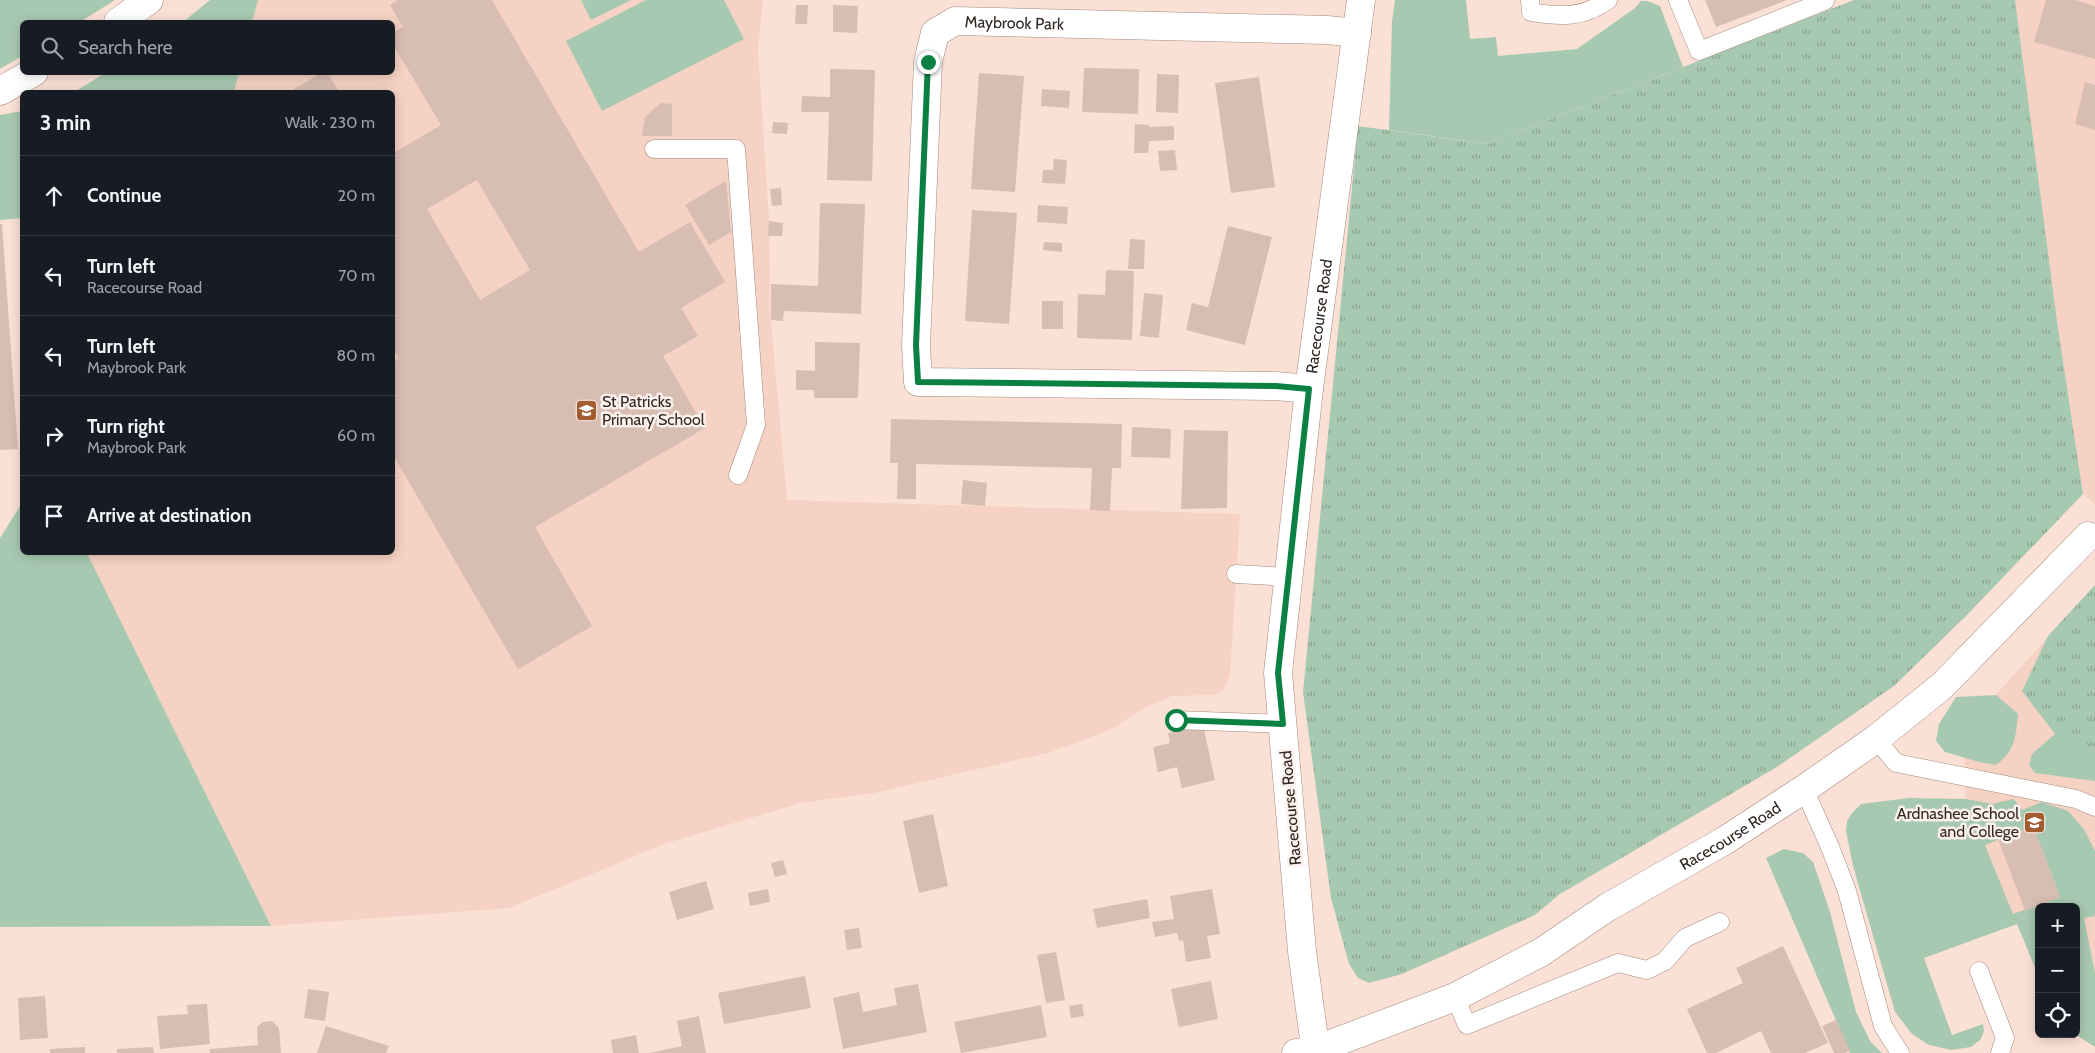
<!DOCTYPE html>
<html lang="en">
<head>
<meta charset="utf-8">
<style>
  :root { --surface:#171b24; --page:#242831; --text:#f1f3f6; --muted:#9ea1a6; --line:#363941 }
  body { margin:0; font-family:Cabin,sans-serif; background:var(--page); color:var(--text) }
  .controls { position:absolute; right:15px; bottom:15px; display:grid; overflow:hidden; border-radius:8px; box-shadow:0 2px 12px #0003 }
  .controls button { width:45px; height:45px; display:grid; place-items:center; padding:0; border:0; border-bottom:1px solid var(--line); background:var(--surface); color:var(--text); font:25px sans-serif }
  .stop { position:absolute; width:15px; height:15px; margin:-11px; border:4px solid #0b8043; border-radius:50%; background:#fff }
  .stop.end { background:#0b8043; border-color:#fff; box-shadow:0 1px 5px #0008 }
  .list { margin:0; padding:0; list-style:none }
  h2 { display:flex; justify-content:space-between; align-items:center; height:65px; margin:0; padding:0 20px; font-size:21px }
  h2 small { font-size:16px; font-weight:400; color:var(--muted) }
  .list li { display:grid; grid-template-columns:32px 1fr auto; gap:15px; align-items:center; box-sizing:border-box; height:80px; padding:0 20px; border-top:1px solid var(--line) }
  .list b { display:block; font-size:19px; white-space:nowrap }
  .list p { margin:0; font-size:16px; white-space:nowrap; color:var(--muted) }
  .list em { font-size:16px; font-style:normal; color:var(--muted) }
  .icon { flex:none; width:28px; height:28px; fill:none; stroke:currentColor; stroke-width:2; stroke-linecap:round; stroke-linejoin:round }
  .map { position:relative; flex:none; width:2095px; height:1053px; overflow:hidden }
  .search { position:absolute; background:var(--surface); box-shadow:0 2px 12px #0003; left:20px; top:20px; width:375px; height:55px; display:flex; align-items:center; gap:12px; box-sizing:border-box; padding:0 18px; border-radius:8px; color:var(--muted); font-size:19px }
  .panel { position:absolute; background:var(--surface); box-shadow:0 2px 12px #0003; left:20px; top:90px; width:375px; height:465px; border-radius:8px }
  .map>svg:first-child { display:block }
  .built { fill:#f5d2c3 }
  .green { fill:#a8c9b1; fill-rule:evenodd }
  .park { fill:url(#park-tufts) }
  .building { fill:#d8bdb2; fill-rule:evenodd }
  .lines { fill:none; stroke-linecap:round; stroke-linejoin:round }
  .lane-casing { stroke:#a1897e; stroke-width:19 }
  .street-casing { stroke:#a1897e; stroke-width:29 }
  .secondary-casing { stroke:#a1897e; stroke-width:29 }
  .lane { stroke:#fff; stroke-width:18 }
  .street { stroke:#fff; stroke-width:28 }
  .secondary { stroke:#fff; stroke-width:28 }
  .route { stroke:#0b8043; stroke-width:6 }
  .labels { text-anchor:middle; stroke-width:5; stroke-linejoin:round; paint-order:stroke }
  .street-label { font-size:16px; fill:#322823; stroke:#fcf1ed }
  .poi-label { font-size:16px; fill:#322823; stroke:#fcf1ed; text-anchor:start }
</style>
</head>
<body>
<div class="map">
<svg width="2095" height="1053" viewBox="0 0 2095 1053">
  <defs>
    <pattern id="park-tufts" width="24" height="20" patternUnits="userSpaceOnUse" patternTransform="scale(1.25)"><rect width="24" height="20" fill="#a8c9b1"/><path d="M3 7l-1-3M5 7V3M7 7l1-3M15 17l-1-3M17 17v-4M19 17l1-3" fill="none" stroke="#89a390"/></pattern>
  </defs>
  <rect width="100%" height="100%" fill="#fbe0d5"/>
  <g class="built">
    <path d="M258,0H763L758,50L769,221L770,311L787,500L1240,514L1230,676L1223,690L1214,695L1172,696L1144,708L1112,729L1051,752L874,793L801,803L667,843L509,908L271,926L87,553L392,552V92H234L239,73L392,72V22H252Z"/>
    <path d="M2015,0H2095V505L2083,494L2057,321Z"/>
    <path d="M2095,585V1047L2075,1034L2076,907H2039V977L1966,799L1964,730Z"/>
  </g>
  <g class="green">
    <path d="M0,0H115L80,22H22V56L0,69Z"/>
    <path d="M210,0H258L252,22H183Z"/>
    <path d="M581,0H631L591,20Z"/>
    <path d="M646,0H724L744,39L602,111L566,41Z"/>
    <path d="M1395,0H1466L1470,39L1496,37L1498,56L1577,49L1635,8L1641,1H1647L1660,6L1683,67L1487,144L1389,130L1392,22Z"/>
    <path d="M107,72H239V73L234,92H74Z"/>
    <path d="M22,111V218L0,220V115Z"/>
    <path d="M22,503V552L87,553L271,926L0,927V538Z"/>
    <path d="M1996,695L2018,714C2016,737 2015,751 1996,765L1979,762L1945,752L1936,741L1939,724L1956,697Z"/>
    <path d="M2055,734L2079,753L2095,755V781L2035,773L2029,765L2032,754Z"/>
    <path d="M1909,798L1966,799L1992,804L2014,799L2022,810L2042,802L2068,811L2084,829L2095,851V916L2084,918L2095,973V1047L2075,1034L2076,907H2039V977L2017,924L1924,958L1952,1035L1983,1024L1984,1031L1981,1039L1971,1047L1951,1050L1929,1045L1912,1034L1895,1012L1853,866L1846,831L1847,821L1852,813L1861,804ZM2033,826L2060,897L2013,914L1985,845Z"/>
    <path d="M1784,849L1803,853L1813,862L1830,912L1856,1012L1870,1041L1882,1053H1850L1766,858Z"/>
  </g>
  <g class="park">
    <path d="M1854,0H2015L2057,321L2083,494L1967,615L1894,686L1777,767L1560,894L1535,915L1402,974L1369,983L1358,978L1349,964L1331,898L1303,692L1358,126L1487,144Z"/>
    <path d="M2095,585V755L2079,754L2055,734L2022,691L2048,636Z"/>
  </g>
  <g class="building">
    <path d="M398,0H492L639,252L690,222L725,282L681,308L698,336L663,356L705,428L535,527L592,626L518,669L392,453V362L399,358L392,347V154L441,125L392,43V33L403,27L390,5ZM477,180L530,270L480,300L427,209Z"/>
    <path d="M1705,0H1787L1716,27Z"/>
    <path d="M2046,0H2075L2095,6V59L2034,42Z"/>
    <path d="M796,5H808L807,24H795Z"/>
    <path d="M833,5L858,6L857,33L833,32Z"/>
    <path d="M1084,68L1139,69L1138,114L1082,112Z"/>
    <path d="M830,69L875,70L872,181L827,180L829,112H801L802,96L830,97Z"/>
    <path d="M323,72H327L339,92H289Z"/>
    <path d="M979,73L1024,76L1015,192L971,189Z"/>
    <path d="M1157,74L1179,75L1178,113L1156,112Z"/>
    <path d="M1259,77L1275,187L1231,193L1215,83Z"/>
    <path d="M2085,82L2095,85V130L2075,124Z"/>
    <path d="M1042,89L1070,91L1069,108L1041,106Z"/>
    <path d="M661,103L672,104V136H642L645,117Z"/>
    <path d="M773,122L788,123L787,134L772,133Z"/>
    <path d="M1135,124L1149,125V127L1174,126V140L1149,141L1148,153H1134Z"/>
    <path d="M1175,150L1177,170L1160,171L1158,151Z"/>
    <path d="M1054,159L1067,160L1065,184L1042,183L1043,170H1053Z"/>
    <path d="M726,181L731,232L709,245L685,205Z"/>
    <path d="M781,188L782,205L772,206L770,189Z"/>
    <path d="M820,203L865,204L861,314L784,311L783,321L771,320V284L818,286Z"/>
    <path d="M1038,205L1068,207L1067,224L1037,222Z"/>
    <path d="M972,210L1017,213L1009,324L965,321Z"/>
    <path d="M769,221L783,223L782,236H768Z"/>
    <path d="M0,224H2L18,449L0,450Z"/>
    <path d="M1228,226L1272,237L1245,345L1186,330L1192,303L1208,307Z"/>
    <path d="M1130,239L1145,240L1144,269H1128Z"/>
    <path d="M1044,242L1062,243V252L1043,250Z"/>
    <path d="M1106,270L1134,271L1132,340L1077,338L1078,294L1105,295Z"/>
    <path d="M1144,293L1163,295L1159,338L1140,336Z"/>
    <rect x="1042" y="301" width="21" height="28"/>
    <path d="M815,342L860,343L858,398H814V390H796V370L815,371Z"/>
    <path d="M891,419L1122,424L1121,468H1112L1110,511L1090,510L1092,468L916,464V499H897L898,463H890Z"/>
    <path d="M1132,427L1171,429L1170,458L1131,457Z"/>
    <path d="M1184,430L1228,431L1227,508L1181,509Z"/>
    <path d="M963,480L987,483L985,506L961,504Z"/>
    <path d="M1203,725L1215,780L1182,788L1177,767L1158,772L1153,747L1170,743L1168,733Z"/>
    <path d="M933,814L948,886L919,893L903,821Z"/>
    <path d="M2033,826L2060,897L2025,911L1998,839Z"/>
    <path d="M783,860L787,874L775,877L771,863Z"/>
    <path d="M706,881L714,909L677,920L669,892Z"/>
    <path d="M768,889L770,902L750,906L748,893Z"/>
    <path d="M1212,889L1220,934L1207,936L1211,958L1186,962L1183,940L1179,941L1177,933L1155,937L1152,922L1174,919L1170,896Z"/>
    <path d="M1147,899L1150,918L1097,928L1093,909Z"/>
    <path d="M859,928L862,948L847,950L844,930Z"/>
    <path d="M1783,946L1828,1043L1805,1053H1771L1761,1031L1716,1053H1707L1687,1009L1743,983L1736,968Z"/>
    <path d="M1056,952L1065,1000L1046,1003L1037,955Z"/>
    <path d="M805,976L811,1008L724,1024L718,993Z"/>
    <path d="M1211,981L1218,1019L1179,1027L1171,989Z"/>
    <path d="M918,984L927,1032L843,1049L833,998L859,992L863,1012L897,1005L894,988Z"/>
    <path d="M308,989L329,992L325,1021L304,1018Z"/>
    <path d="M45,996L48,1038L20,1040L18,998Z"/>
    <path d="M207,1004L210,1044L160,1049L157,1016L188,1014L187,1005Z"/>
    <path d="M1082,1004L1084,1016L1071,1018L1069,1006Z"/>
    <path d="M1041,1005L1047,1037L961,1053L954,1022Z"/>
    <path d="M699,1016L706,1053H649L682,1046L677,1021Z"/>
    <path d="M1836,1020L1850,1051L1845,1053H1834L1822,1026Z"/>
    <path d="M272,1021L279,1028L281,1053H210V1049L258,1045L257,1027L263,1022Z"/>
    <path d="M326,1026L389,1046L386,1053H317Z"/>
    <path d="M636,1035L639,1053H613L611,1040Z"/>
    <path d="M85,1047V1053H50V1049Z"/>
    <path d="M153,1047L154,1053H117V1049Z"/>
  </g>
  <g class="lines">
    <defs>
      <g id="lane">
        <path d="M1530,0L1531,12C1560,17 1584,18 1608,0"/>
        <path d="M1678,0L1699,51L1825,1"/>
        <path d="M654,149H736L756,425L738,475"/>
        <path d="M1236,574L1289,577"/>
        <path d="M1176,720L1283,724"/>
        <path d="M1876,739L1896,763L2076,799L2095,807"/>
        <path d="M1804,789L1830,847L1847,891L1883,1026L1900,1053"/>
        <path d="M1979,971L2005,1038L2000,1053"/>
        <path d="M1455,997L1467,1025L1618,963L1647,970L1665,961L1685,938L1720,922"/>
      </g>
      <g id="street">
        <path d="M118,22L149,0"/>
        <path d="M0,91L34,72"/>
        <path id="s1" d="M1309,389L1276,386L918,382L916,345L928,62L935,33L955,21L1327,30L1357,33"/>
        <path id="s2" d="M1296,1053L1315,1050L1455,997L1540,953L1608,907L1724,841L1804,789L1876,739L1942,686L2088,536"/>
      </g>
      <g id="secondary">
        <path id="s3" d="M1316,1053L1302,951L1278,673L1309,389L1361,0"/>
      </g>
    </defs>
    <use href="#lane" class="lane-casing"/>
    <use href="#street" class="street-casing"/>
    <use href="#secondary" class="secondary-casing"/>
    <use href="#lane" class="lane"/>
    <use href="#street" class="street"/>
    <use href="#secondary" class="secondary"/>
  </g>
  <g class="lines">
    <path class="route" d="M928,62L916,345L918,382L1276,386L1309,389L1278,673L1283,724L1176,720"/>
  </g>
  <defs>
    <symbol id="school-square" viewBox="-11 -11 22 22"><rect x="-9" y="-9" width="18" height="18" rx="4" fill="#a25c30" stroke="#fcf1ed"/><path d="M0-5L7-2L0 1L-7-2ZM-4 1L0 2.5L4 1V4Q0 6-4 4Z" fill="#fff"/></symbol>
  </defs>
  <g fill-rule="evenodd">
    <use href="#school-square" x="574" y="398" width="25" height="25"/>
    <use href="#school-square" x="2022" y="810" width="25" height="25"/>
  </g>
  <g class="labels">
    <g class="street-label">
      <text dy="6" stroke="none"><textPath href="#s1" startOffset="824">Maybrook Park</textPath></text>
      <text dy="6" stroke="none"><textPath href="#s3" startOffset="741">Racecourse Road</textPath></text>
      <text transform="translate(1290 808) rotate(-95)" y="6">Racecourse Road</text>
      <text dy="6" stroke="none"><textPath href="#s2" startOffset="488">Racecourse Road</textPath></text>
    </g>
    <g class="poi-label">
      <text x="602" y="407">St Patricks<tspan x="602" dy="18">Primary School</tspan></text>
      <text x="2019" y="819" text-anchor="end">Ardnashee School<tspan x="2019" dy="18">and College</tspan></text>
    </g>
  </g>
</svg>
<div class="controls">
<button>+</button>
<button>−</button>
<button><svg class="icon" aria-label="locate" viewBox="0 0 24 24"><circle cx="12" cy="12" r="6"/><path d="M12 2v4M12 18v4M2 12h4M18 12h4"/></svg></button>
</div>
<div class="stop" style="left:1176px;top:720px"></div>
<div class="stop end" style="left:928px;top:62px"></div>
<div class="search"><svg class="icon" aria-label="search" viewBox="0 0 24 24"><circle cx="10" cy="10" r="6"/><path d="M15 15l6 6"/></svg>Search here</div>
<section class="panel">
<h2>3 min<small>Walk · 230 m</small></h2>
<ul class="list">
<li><svg class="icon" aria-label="ahead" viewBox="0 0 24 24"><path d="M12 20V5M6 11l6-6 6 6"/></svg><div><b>Continue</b></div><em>20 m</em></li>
<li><svg class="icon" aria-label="left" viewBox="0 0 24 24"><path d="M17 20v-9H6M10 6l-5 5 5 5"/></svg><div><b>Turn left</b><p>Racecourse Road</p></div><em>70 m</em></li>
<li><svg class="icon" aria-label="left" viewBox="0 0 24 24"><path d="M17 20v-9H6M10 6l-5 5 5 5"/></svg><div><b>Turn left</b><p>Maybrook Park</p></div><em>80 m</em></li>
<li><svg class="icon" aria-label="right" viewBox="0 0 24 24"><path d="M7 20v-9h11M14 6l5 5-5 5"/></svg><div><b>Turn right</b><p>Maybrook Park</p></div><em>60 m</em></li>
<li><svg class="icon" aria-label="arrive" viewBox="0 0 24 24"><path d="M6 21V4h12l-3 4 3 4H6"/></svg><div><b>Arrive at destination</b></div></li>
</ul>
</section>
</div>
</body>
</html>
